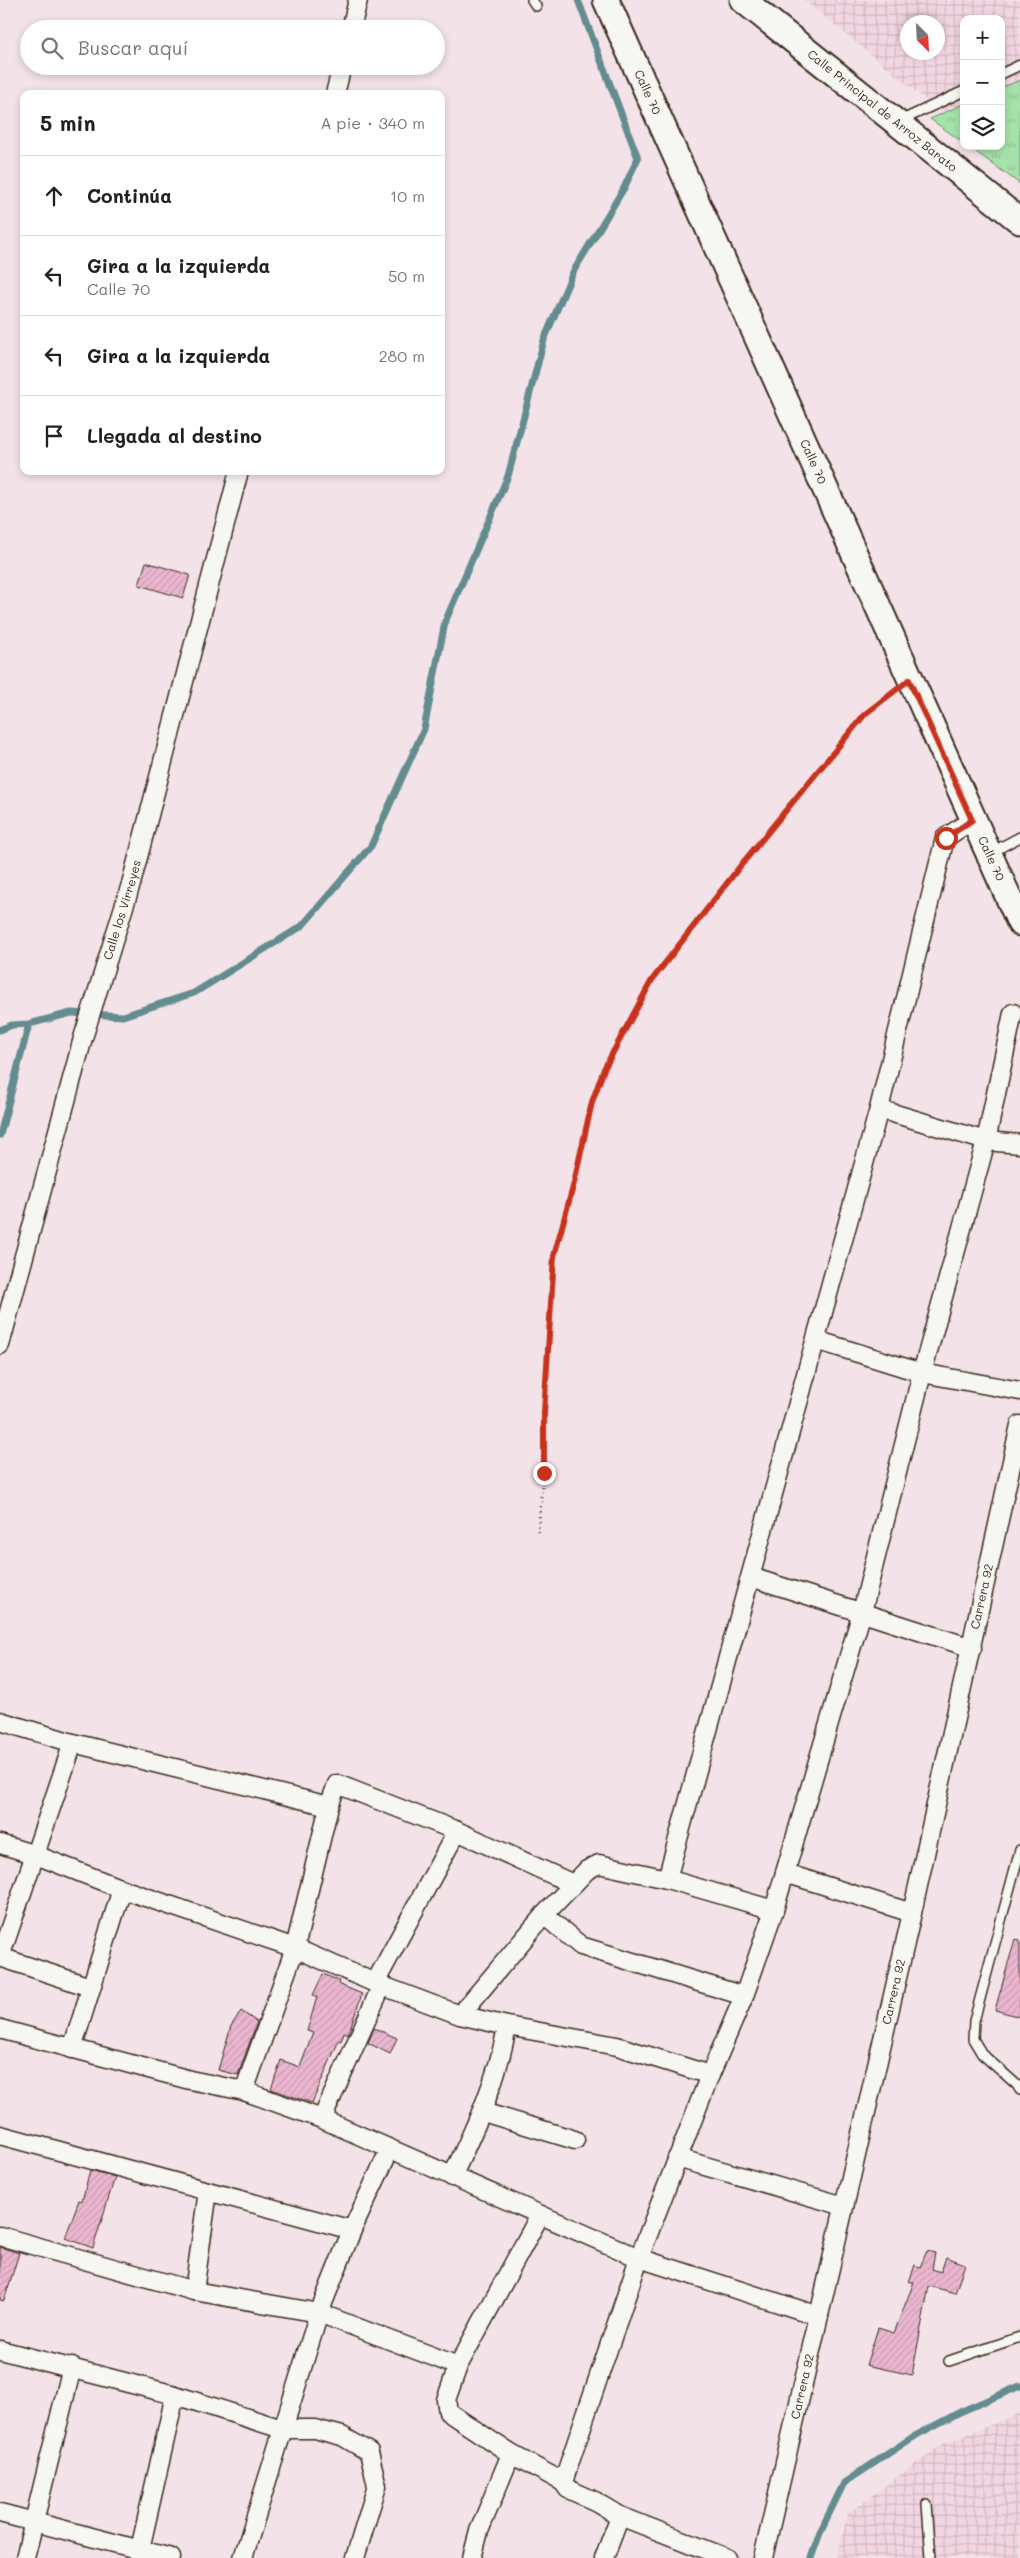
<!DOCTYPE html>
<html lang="es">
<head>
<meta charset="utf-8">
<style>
  :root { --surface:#fff; --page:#f2f2f2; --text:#202124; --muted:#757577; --line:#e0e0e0 }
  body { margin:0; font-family:Mali,sans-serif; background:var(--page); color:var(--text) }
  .controls { position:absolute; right:15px; top:15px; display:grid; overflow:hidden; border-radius:10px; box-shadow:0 2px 8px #0003 }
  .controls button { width:45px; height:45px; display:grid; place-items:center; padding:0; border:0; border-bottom:1px solid var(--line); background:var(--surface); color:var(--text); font:25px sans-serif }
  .compass { position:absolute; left:900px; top:15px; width:45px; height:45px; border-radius:50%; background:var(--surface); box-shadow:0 2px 8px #0003; rotate:156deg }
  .stop { position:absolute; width:15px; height:15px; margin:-11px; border:4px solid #c8321e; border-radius:50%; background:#fff }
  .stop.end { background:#c8321e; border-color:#fff; box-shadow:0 1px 5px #0008 }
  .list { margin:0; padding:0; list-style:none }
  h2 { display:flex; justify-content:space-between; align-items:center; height:65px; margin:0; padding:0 20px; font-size:21px }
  h2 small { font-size:16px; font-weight:400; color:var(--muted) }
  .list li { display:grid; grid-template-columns:32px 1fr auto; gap:15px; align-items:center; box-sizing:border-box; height:80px; padding:0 20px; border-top:1px solid var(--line) }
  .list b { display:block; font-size:19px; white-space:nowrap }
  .list p { margin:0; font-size:16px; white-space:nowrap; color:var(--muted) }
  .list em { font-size:16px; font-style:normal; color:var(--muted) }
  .icon { flex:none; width:28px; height:28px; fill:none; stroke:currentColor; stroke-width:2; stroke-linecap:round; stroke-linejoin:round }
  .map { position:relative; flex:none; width:1020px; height:2558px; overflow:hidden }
  .search { position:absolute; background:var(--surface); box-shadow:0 2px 8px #0003; left:20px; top:20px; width:425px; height:55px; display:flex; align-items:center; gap:12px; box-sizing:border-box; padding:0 18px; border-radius:28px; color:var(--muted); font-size:19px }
  .panel { position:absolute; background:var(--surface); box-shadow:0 2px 8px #0003; left:20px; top:90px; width:425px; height:385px; border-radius:10px }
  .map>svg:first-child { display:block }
  .industrial { fill:url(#industrial-grid); fill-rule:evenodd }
  .grass { fill:url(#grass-tufts); stroke:#708664 }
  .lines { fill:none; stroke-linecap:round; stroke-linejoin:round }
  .stream { stroke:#638c8f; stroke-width:7 }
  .building { fill:url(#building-hatch); stroke:#3b2a1e }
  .lane-casing { stroke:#3b2a1e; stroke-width:12 }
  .street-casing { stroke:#3b2a1e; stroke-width:21 }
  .secondary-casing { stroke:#3b2a1e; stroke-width:29 }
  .path { stroke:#3b2a1e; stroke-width:3; stroke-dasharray:1 4; stroke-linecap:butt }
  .lane { stroke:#f6f6f2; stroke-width:9 }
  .street { stroke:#f6f6f2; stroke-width:18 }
  .secondary { stroke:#f6f6f2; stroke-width:25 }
  .route { stroke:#c8321e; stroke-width:6 }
  .labels { text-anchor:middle; stroke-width:5; stroke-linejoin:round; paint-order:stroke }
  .street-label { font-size:12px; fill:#3b2a1e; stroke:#f6f6f2 }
</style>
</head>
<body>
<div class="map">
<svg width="1020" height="2558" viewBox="0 0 1020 2558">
  <defs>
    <pattern id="industrial-grid" width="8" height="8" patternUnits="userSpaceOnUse" patternTransform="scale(1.25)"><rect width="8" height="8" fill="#f1d6e1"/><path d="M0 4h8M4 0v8" fill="none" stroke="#d0b8c1"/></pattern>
    <pattern id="grass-tufts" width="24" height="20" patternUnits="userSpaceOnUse" patternTransform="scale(1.25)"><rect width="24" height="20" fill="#a4e2a9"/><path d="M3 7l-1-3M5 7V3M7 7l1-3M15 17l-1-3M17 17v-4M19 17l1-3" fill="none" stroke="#8ec291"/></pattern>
    <pattern id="building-hatch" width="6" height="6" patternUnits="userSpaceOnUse" patternTransform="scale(1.25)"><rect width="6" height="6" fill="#ebb6d0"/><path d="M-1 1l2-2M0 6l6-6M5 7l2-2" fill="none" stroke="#ca9db2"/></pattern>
  </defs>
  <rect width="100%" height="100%" fill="#f3e3e8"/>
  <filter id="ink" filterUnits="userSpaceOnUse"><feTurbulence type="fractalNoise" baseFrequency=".02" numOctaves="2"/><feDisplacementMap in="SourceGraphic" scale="10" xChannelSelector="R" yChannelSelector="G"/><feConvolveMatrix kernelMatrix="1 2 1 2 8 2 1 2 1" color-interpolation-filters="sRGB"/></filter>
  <g filter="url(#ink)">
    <g class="industrial">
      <path d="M804,0H1020V178L1001,146V19H964V131ZM908,22H938V52H908Z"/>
      <path d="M1020,2413V2558H837L848,2513L941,2445Z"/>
    </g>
    <g class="grass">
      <path d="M1020,80V184L968,146H1001V88Z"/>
      <path d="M964,104V143L930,119Z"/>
    </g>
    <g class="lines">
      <g class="stream">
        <path d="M0,1030L12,1025L29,1024L71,1013L123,1016L194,993L302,926L371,846L424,729L445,622L508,476L544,340L573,272L624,188L638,158L578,0"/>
        <path d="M0,1135L29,1024"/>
        <path d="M811,2558L821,2530L844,2483L913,2437L960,2412L1020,2386"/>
      </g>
    </g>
    <g class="building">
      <path d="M146,562L190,575L183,598L139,585Z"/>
      <path d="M1015,1939L1020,1940V2017L995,2010Z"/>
      <path d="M323,1974L339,1981L338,1984L362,1994L348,2034L344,2032L341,2041L339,2040L312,2103L271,2089L281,2060L300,2067L313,2033L307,2031L317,1997L313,1995Z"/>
      <path d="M241,2011L257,2022L238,2075L218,2070L231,2026Z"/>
      <path d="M374,2028L397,2038L390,2054L368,2043Z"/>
      <path d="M90,2170L115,2177L93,2248L65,2238L79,2200L82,2201Z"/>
      <path d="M0,2247L19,2253L4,2301L0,2300Z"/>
      <path d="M927,2251L935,2253L932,2269L941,2272L946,2257L965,2264L955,2293L929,2286L912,2375L866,2365L878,2328L894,2333L914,2282H909L915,2265L920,2267Z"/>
    </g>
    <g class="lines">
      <defs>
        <g id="lane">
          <path d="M532,0L536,6"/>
          <path d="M1001,74L1020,65"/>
          <path d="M898,122L964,91"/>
          <path d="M990,853L1020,837"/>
          <path d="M1020,1850L974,2021L973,2039L982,2054L1017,2085L1020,2090"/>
          <path d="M949,2361L1020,2337"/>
          <path d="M927,2504L931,2558"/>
        </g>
        <g id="street">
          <path d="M351,29L358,0"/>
          <path d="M335,94L342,66"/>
          <path d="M879,1109L986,1141L1020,1144"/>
          <path d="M816,1340L922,1373L1020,1391"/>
          <path id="s1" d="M0,1345L83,1038L131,884L239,471"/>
          <path d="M751,1577L972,1648"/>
          <path d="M0,1721L73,1743L329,1806"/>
          <path d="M0,1844L36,1855L122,1889L295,1948L375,1983L460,2015L507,2026L617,2046L710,2075"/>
          <path d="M785,1873L912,1913"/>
          <path d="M667,1879L879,1109L945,838L972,820"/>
          <path d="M544,1915L581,1946L744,1996"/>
          <path d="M0,1957L73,1743"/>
          <path d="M0,1957L90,1987"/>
          <path d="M375,1983L457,1831"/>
          <path d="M460,2015L544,1915L587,1870L599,1864L667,1879L774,1910"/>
          <path d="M0,2029L190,2080L244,2091L322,2119L639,2258L819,2316"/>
          <path d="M72,2049L122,1889"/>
          <path d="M244,2091L295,1948L329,1806L337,1784L457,1831L573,1884"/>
          <path d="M483,2112L575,2140"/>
          <path d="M322,2119L382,1985"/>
          <path d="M0,2135L352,2230"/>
          <path d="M677,2158L844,2206"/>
          <path d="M452,2177C475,2128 498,2080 507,2026"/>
          <path d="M540,2215L458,2366L446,2400L448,2412L511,2454L563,2482L568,2489L597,2502L620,2516L727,2558"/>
          <path d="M0,2236L194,2291L319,2313L458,2366"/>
          <path d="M194,2291L208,2191"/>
          <path d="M0,2350L175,2395L282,2429H315L342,2436L369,2452L377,2486L355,2558"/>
          <path d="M563,2482L639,2258L710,2075L744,1996L774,1910L862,1612L922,1373L986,1141L1013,1013"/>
          <path d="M0,2513L171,2558"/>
          <path d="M25,2558L72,2367"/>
          <path d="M138,2558L175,2395"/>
          <path d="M243,2558L319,2313L352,2230L390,2149"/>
          <path d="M472,2558L479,2531L511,2454"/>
          <path d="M604,2558L620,2516"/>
          <path id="s2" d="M763,2558L912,1913L1020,1425"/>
        </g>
        <g id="secondary">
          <path id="s3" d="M606,0L1020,923"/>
          <path id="s4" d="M743,0L1020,221"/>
        </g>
      </defs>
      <use href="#lane" class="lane-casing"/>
      <use href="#street" class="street-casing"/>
      <use href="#secondary" class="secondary-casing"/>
      <path class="path" d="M538,1532L543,1473L544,1413L554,1256L574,1183L592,1102L603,1069L652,980L800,791L865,714L893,692"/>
      <use href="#lane" class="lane"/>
      <use href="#street" class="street"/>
      <use href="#secondary" class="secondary"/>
    </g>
  </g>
  <g class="lines" filter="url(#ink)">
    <path class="route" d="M544,1473V1413L554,1256L574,1183L592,1102L604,1069L652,980L741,865L865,714L909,680L972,820L946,838"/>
  </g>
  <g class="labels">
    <g class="street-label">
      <text dy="4" stroke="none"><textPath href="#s3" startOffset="101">Calle 70</textPath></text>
      <text dy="4" stroke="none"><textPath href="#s4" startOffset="178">Calle Principal de Arroz Barato</textPath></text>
      <text dy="4" stroke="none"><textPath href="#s3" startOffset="506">Calle 70</textPath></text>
      <text dy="4" stroke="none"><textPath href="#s3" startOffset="941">Calle 70</textPath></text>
      <text dy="4" stroke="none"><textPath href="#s1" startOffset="452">Calle los Virreyes</textPath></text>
      <text dy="4" stroke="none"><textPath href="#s2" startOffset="986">Carrera 92</textPath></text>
      <text dy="4" stroke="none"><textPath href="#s2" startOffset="581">Carrera 92</textPath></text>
      <text dy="4" stroke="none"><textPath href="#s2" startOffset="176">Carrera 92</textPath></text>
    </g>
  </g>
</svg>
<div class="controls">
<button>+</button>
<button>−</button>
<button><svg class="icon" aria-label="layers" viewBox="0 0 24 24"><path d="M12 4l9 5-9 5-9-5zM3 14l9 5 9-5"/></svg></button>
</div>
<svg class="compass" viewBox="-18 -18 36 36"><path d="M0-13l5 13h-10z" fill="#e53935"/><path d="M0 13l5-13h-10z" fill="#757577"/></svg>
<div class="stop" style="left:946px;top:838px"></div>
<div class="stop end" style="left:544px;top:1473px"></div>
<div class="search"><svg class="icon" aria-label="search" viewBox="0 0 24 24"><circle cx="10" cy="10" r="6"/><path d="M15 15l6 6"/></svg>Buscar aquí</div>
<section class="panel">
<h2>5 min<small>A pie · 340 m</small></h2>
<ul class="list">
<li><svg class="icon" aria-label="ahead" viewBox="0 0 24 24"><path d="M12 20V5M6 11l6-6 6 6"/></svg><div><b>Continúa</b></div><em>10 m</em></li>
<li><svg class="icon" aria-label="left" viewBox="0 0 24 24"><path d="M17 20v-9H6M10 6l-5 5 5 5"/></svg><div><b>Gira a la izquierda</b><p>Calle 70</p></div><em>50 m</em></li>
<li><svg class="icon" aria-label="left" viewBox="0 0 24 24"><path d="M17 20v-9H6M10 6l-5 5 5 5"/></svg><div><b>Gira a la izquierda</b></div><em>280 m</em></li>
<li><svg class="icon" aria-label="arrive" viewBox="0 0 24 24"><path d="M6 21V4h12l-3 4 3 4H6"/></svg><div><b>Llegada al destino</b></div></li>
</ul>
</section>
</div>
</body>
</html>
